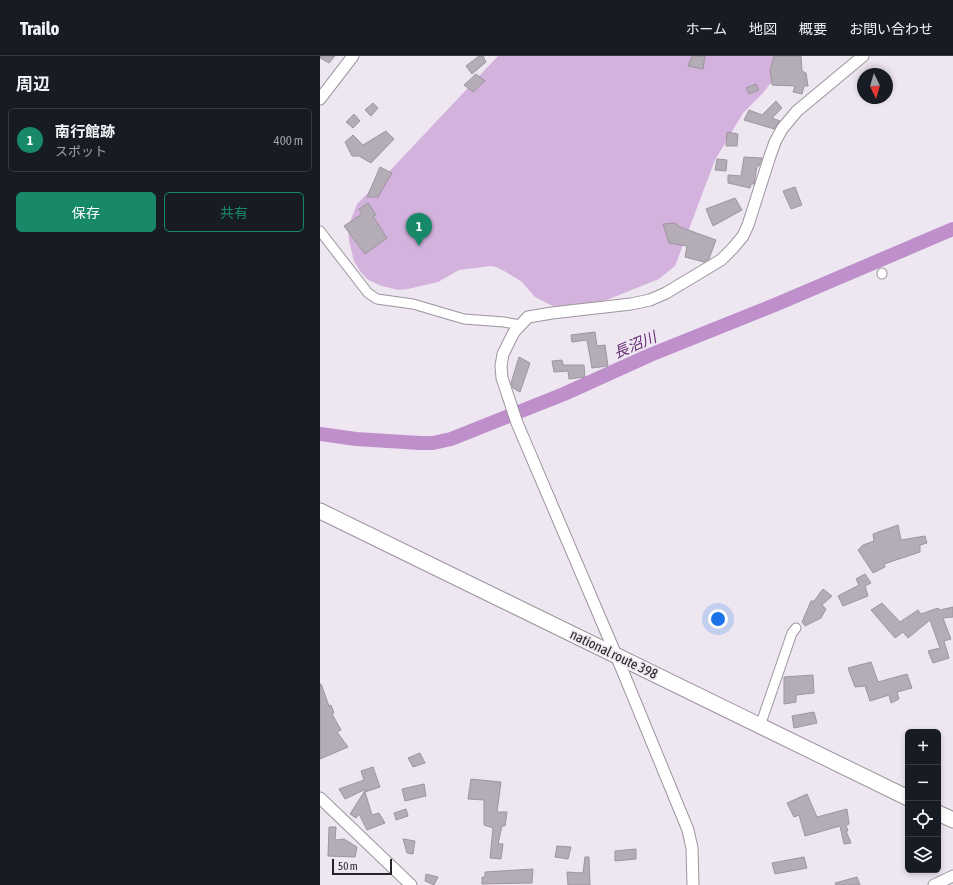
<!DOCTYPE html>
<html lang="ja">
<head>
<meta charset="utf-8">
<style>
  :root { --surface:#171b24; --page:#242831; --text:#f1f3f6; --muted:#9ea1a6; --line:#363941; --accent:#178969 }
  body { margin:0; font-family:"Asap Condensed","Noto Sans JP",sans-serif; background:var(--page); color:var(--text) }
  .controls { position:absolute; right:12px; bottom:12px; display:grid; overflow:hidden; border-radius:6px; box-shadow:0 2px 6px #0003 }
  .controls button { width:36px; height:36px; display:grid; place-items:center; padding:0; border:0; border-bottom:1px solid var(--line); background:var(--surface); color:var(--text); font:20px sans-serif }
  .compass { position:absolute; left:537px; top:12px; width:36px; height:36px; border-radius:50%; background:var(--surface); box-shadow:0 2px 6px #0003; rotate:175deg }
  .scale { position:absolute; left:12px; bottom:10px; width:60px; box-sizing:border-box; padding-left:4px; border:2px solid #262427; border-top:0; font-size:11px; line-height:14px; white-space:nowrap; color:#262427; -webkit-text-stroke:3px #eee6f1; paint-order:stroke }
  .you { position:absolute; left:398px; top:563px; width:14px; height:14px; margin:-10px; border:3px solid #fff; border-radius:50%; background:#1a73e8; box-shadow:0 0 0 6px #1a73e833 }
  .badge { display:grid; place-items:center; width:26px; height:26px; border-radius:50%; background:var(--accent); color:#fff; font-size:13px; font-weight:700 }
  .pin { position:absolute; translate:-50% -33px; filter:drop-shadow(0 1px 2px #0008) }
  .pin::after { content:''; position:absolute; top:21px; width:14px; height:12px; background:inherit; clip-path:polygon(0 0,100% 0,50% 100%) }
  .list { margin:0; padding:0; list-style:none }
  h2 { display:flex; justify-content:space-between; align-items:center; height:52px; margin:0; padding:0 16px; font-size:17px }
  h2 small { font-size:13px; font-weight:400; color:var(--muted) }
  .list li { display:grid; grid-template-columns:26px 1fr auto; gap:12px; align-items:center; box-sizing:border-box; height:64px; margin:0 8px 8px; padding:0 8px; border:1px solid var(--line); border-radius:6px }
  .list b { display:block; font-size:15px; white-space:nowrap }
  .list p { margin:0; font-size:13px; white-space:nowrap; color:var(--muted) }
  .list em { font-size:13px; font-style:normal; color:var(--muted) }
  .actions { display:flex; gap:8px; padding:12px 16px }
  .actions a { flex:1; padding:9px 0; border:1px solid var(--accent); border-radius:6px; text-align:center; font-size:14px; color:var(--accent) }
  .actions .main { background:var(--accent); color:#fff }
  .icon { flex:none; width:22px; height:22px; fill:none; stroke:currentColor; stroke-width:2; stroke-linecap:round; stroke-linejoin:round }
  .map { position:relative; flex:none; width:633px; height:829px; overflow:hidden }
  header { display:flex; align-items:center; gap:24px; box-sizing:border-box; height:56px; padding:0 20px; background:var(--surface); border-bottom:1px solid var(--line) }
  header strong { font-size:19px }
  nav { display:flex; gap:22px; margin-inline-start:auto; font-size:14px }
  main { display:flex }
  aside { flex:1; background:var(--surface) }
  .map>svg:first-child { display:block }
  .green { fill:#d4b2de }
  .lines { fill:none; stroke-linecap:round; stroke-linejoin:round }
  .river { stroke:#be8fcb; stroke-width:14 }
  .building { fill:#b4acb6; stroke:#9d959f }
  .minor-casing { stroke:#9c959e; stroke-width:11 }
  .tertiary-casing { stroke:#9c959e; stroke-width:13 }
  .trunk-casing { stroke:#9c959e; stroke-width:17 }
  .minor { stroke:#fff; stroke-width:9 }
  .tertiary { stroke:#fff; stroke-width:11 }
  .trunk { stroke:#fff; stroke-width:15 }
  .labels { text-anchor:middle; stroke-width:3.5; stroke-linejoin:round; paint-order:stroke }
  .street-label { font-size:14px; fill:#262427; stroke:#eee6f1 }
  .water-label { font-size:15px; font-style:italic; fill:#652c74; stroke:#eee6f1 }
</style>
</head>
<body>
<header>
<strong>Trailo</strong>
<nav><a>ホーム</a><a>地図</a><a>概要</a><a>お問い合わせ</a></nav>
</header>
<main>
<aside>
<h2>周辺<small></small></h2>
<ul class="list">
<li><span class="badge">1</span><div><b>南行館跡</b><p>スポット</p></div><em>400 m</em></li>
</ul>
<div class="actions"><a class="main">保存</a><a>共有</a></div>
</aside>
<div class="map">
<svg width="633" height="829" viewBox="0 0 633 829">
  <rect width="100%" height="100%" fill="#eee6f1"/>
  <path class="green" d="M178,0H458L453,24L443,37L423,57L395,104L355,210L339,223L264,253L248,255L233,250L215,241L202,226L186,216L176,211L171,210L139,214L118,226L88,233L78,234L62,230L48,224L40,215L34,205L29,185L28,171L37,148L64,121Z"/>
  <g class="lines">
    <path class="river" d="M0,378L36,383L100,387H113L131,383L244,338L330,299L457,248L633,173"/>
  </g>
  <g class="building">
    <path d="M0,0H15L9,7L0,2Z"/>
    <path d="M159,0H163L166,6L152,18L146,10Z"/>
    <path d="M372,0H385L383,13L368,10Z"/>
    <path d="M454,0H481L482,15L486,17L488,30H484L482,38L473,36L475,30L452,29L450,14Z"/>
    <path d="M156,18L165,25L153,36L144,29Z"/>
    <path d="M436,28L439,34L429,38L426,32Z"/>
    <path d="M456,45L462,52L452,62L460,65L454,73L424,64L429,54L442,59Z"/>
    <path d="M53,47L58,52L51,60L45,54Z"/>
    <path d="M34,58L40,65L33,72L26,66Z"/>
    <path d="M66,75L74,83L51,107L39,100H32L25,86L33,79L43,89Z"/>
    <path d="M407,76L418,78L417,90H406Z"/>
    <path d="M424,101L442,102L439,110H437L434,128H431L430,132L408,127V119L421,120Z"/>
    <path d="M397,103L407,104L406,115L395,114Z"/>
    <path d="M60,111L72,117L58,141H47Z"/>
    <path d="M475,131L482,149L471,153L463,135Z"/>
    <path d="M415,142L422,154L393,170L386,153Z"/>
    <path d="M48,147L56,159L53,160L67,182L45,198L24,170L42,158L39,153Z"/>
    <path d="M355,167L360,171L396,184L389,203L384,206L365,201L367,190L349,187L343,168Z"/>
    <path d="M275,276L277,290L285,289L288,310L272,312L267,284L252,286L251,279Z"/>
    <path d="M199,301L210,307L200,336L193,332L191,327Z"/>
    <path d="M242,304L243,309H264L265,321L249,323L248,315L234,316L232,305Z"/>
    <path d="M578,469L581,484L605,480L607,487L600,489V496L564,508L565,511L553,517L538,494L543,489L554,485L553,478Z"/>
    <path d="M545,518L551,527L545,530L548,540L523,550L518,540L539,529L536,523Z"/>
    <path d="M503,533L512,540L502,549L506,553L501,562L485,570L482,566L491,545H494Z"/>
    <path d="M562,547L580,566L598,554L601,558L618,552L620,554L633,551V561L623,562L631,583L624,585L629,602L613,607L608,595L620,592L610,564L588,582L583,576L575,582L551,554Z"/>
    <path d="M551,606L558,626L587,618L592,632L577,636L579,643L571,647L569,639L550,645L545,630L535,631L528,612Z"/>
    <path d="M493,619L494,637L476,639V646L464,648V621Z"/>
    <path d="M0,628H1L9,650L11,649L14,657L12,658L21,674L17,676L28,691L0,703Z"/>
    <path d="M494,656L497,667L474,672L472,660Z"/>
    <path d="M100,697L105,707L93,711L88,702Z"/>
    <path d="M53,711L60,731L45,736L52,759L59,757L65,767L47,774L39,758L36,762L30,758L46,733L25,743L19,733L44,724L41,715Z"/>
    <path d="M151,723L181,726L177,756H187L185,770H182L178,788H183L181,803L170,802L173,772L164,769V744L148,743Z"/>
    <path d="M104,728L106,740L85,745L82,733Z"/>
    <path d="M487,738L497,761L527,753L529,768L526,769L528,775H526L531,787L524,788L520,770L485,780L479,759L474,761L467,747Z"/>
    <path d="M86,753L88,760L76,764L74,757Z"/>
    <path d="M9,771H16L15,784L24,783L37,791L35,801L8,800Z"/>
    <path d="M83,783L95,785L93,798L87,797Z"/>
    <path d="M237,790L251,791L248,803L235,801Z"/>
    <path d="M316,793V803L295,805V795Z"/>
    <path d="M265,801H269L270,829H248L247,816L263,817Z"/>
    <path d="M484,801L487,812L455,818L452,807Z"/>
    <path d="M213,813L212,827L162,828V821H165V816Z"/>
    <path d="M106,818L118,821L114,829L105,825Z"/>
    <path d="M537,821L540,829H516L515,827Z"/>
  </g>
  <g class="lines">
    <defs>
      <g id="minor">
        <path d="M0,175L48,237L57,243L93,248L144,263L184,266L200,269"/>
        <path d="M562,217V218"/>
        <path d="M440,670L472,577L476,572"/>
      </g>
      <g id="tertiary">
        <path d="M0,43L33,0"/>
        <path d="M0,742L91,829"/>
        <path d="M373,829L372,792L368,774L296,599L197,367L182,322L181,310L183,298L194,276L208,261L232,257L311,248L330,244L346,237L401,204L413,192L423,180L428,169L450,100L455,86L462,73L477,55L543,0"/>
        <path d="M614,829L633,820"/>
      </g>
      <g id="trunk">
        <path d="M0,455L588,742"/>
        <path d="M618,757L633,764"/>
      </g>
    </defs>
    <use href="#minor" class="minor-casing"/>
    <use href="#tertiary" class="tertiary-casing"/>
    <use href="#trunk" class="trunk-casing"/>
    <use href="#minor" class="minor"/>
    <use href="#tertiary" class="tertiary"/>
    <use href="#trunk" class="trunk"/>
  </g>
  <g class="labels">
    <g class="street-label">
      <text transform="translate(294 598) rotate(26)" y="5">national route 398</text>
    </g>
    <g class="water-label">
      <text transform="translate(315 289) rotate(-23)" y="5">長沼川</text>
    </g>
  </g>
</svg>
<div class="controls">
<button>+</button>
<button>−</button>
<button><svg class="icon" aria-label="locate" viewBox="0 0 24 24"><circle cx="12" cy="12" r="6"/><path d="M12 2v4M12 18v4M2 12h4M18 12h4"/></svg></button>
<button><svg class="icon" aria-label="layers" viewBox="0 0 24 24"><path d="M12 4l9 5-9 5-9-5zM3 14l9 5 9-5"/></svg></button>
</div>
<svg class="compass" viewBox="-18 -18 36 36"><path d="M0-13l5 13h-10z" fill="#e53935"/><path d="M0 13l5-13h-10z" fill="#9ea1a6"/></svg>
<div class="scale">50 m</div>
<div class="you"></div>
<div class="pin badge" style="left:99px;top:190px">1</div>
</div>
</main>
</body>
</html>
